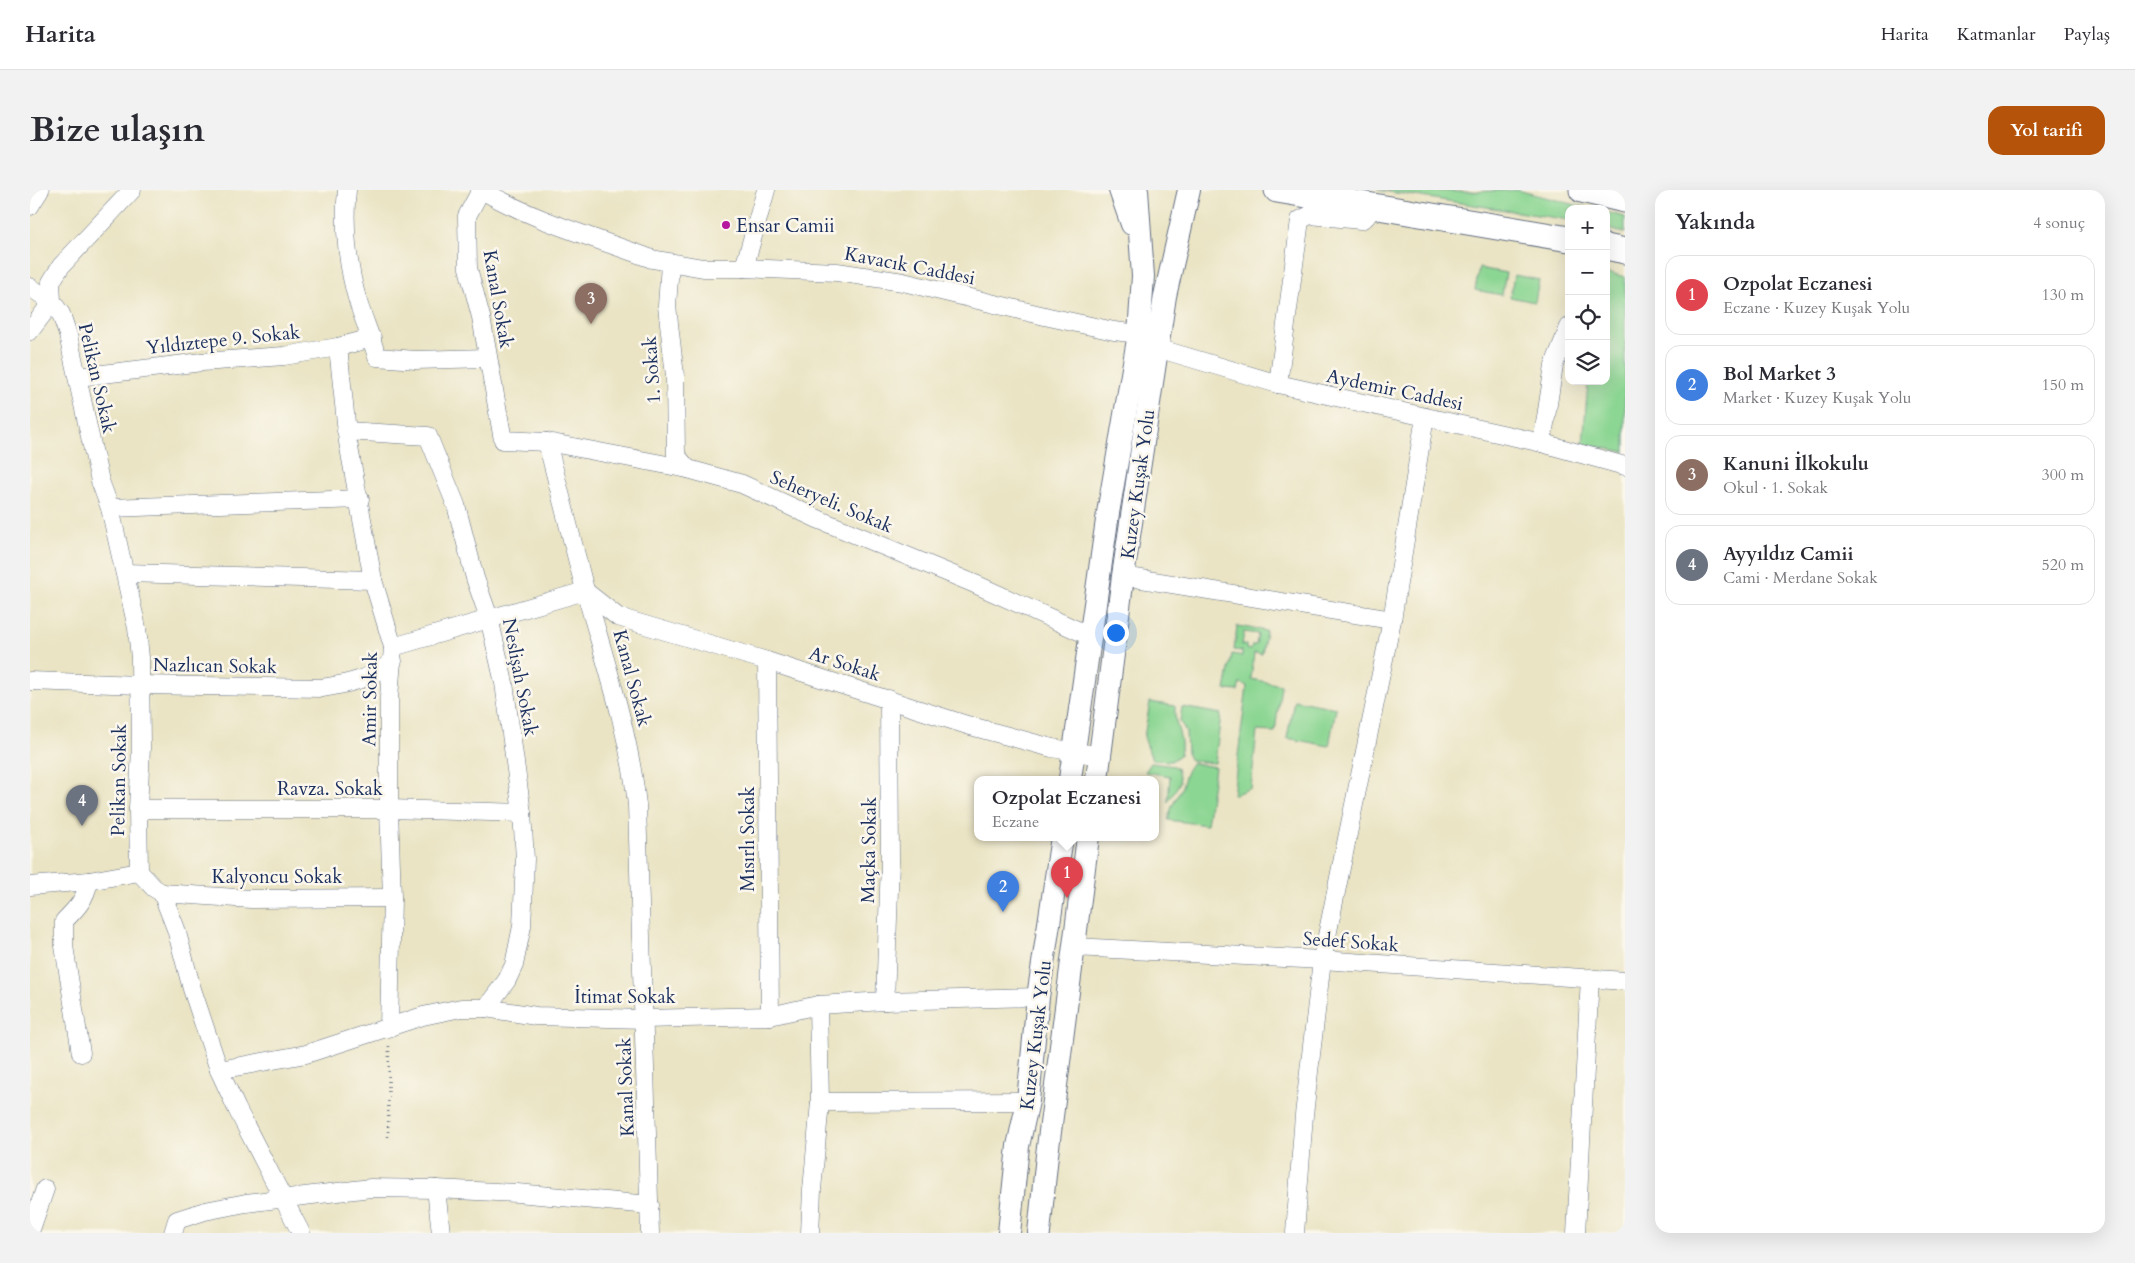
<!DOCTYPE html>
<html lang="tr">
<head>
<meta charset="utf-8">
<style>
  :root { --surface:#fff; --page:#f2f2f3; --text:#2b2b33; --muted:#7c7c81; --line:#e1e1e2; --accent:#b45309 }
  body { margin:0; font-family:Cardo,serif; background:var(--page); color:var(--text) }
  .controls { position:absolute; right:15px; top:15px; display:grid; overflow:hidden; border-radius:10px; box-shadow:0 5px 20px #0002 }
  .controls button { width:45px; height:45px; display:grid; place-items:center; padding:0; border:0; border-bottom:1px solid var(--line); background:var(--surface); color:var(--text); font:25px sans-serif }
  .you { position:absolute; left:1085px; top:442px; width:18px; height:18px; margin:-12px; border:4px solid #fff; border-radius:50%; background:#1a73e8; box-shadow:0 0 0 8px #1a73e833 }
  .badge { display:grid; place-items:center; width:32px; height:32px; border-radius:50%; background:var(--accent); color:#fff; font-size:16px; font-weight:700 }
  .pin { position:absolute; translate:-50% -41px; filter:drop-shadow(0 1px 2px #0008) }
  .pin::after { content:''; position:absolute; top:26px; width:18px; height:15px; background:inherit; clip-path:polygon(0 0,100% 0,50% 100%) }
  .popup { position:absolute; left:944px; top:586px; width:185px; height:65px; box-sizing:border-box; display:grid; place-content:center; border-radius:10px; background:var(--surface); filter:drop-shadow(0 1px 4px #0005); font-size:16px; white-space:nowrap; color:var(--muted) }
  .popup b { font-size:19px; color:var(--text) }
  .popup::after { content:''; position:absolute; left:50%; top:100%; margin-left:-10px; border:10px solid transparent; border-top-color:var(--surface) }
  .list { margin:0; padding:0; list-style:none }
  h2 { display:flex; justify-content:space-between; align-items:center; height:65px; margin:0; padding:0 20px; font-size:21px }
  h2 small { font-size:16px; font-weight:400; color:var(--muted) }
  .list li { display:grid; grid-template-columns:32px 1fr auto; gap:15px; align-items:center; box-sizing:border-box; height:80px; margin:0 10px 10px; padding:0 10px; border:1px solid var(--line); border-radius:15px }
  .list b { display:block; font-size:19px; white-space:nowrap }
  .list p { margin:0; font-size:16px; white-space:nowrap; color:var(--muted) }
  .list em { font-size:16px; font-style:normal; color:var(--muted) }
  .icon { flex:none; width:28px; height:28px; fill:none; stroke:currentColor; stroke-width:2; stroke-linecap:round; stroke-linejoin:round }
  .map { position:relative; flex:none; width:1595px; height:1043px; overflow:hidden; border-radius:15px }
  header { display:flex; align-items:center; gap:30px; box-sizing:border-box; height:70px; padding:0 25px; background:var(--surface); border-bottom:1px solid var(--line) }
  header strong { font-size:24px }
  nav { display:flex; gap:28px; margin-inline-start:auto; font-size:18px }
  .intro { display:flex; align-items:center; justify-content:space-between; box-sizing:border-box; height:120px; padding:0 30px }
  h1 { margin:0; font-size:35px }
  .button { padding:12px 22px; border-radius:15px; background:var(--accent); color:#fff; font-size:18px; font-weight:700 }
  main { display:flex; gap:30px; padding:0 30px }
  aside { flex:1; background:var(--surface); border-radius:15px; box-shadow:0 5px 20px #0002 }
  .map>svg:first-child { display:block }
  .green { fill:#8cd693; stroke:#548278; fill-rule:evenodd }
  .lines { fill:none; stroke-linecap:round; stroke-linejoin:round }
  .minor-casing { stroke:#636e82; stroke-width:19 }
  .major-casing { stroke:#636e82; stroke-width:24 }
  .highway-casing { stroke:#636e82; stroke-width:27 }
  .path { stroke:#636e82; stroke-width:2.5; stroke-dasharray:1 4; stroke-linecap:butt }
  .minor { stroke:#fff; stroke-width:18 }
  .major { stroke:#fff; stroke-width:22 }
  .highway { stroke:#fff; stroke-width:25 }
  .poi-dot { fill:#b5179e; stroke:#fbf7ec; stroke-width:2 }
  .labels { text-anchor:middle; stroke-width:5; stroke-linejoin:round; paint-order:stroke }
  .poi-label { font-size:19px; fill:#1b2f5e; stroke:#fbf7ec; text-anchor:start }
  .street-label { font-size:19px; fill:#1b2f5e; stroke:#fbf7ec }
</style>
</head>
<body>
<header>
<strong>Harita</strong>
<nav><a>Harita</a><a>Katmanlar</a><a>Paylaş</a></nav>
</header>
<div class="intro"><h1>Bize ulaşın</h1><a class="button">Yol tarifi</a></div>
<main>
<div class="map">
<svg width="1595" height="1043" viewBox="0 0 1595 1043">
  <rect width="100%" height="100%" fill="#fbf7ec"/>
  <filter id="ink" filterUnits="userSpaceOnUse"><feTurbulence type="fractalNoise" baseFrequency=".02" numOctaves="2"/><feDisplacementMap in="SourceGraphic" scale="10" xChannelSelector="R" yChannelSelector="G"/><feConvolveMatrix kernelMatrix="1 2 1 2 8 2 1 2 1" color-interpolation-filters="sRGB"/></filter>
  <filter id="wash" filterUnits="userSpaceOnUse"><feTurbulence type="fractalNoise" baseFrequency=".0096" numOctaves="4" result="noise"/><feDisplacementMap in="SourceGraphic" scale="20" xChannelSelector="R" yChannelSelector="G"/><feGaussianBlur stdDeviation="1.12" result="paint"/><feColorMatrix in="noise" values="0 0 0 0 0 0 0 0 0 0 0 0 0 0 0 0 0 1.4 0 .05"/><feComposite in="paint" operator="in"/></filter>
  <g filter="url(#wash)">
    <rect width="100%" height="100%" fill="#eae4c4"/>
    <g class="green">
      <path d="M1347,0L1437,2L1487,0L1562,19H1539V30Z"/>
      <path d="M1576,22L1595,27V43L1576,39Z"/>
      <path d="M1449,78L1476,83L1472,105L1445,100Z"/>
      <path d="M1576,82L1595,87V262L1553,254L1558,191H1576Z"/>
      <path d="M1484,85L1509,90L1505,112L1480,107Z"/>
      <path d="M1207,436L1236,441L1232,464L1224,463L1221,489L1251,495L1245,542L1227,541L1221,598L1203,605L1217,496L1210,493L1208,501L1195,500L1202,464L1212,466V461L1204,460ZM1214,442L1228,444L1226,455H1222L1221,460L1216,459V455H1212Z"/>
      <path d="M1264,510L1306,518L1299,556L1257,548Z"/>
      <path d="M1120,512L1145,516C1143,537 1155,545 1150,565L1141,571L1122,570L1114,547Z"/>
      <path d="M1152,517L1191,524L1185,573L1161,571L1157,563L1156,542L1150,531Z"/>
      <path d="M1121,573L1144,576L1147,578L1150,592L1138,612L1140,586L1115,582Z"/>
      <path d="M1163,573L1185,577L1177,635L1138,630C1141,615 1145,612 1151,599C1155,589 1155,581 1163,573Z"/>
    </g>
  </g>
  <g filter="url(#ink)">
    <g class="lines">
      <defs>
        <g id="minor">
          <path d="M317,0C313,37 318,80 329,115C335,133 342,149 347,167L386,170L457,168"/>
          <path d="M451,0L437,26L438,78L451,127L473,250L517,252C530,301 542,351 555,400C575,471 599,541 607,615L620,1043"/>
          <path d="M452,0C504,31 566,48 622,69L673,78H714L807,82L873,92L1019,127L1084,141L1109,144L1127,158L1248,194L1512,253L1595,276"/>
          <path d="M0,16L10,0"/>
          <path d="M640,74L637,116L645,186L646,265L658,279"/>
          <path d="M714,78L736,0"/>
          <path d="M0,97L22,112L31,124L38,145L59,242L70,291L80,318L107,438L110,468L111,558L108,619L109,682L124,698L132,703L146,739L162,799L189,880L207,919L271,1043"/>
          <path d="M0,141L22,112L21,92L31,76L102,0"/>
          <path d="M308,157L318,252L343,390L363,457L359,508V619L362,708L359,838"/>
          <path d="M48,187L172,172L254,166L308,157L342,148"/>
          <path d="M1248,194L1270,30L1280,25L1331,30L1336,27L1344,16"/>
          <path d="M316,241L398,246L426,315L445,388L459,428L474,493L492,623L495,669L492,736L484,775L477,790L456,818"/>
          <path d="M517,252L658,279L712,294L790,330L945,394L1060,446"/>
          <path d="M1512,253L1524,175L1539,137"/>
          <path d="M80,318L330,309"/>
          <path d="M95,383L343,390"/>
          <path d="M1093,386L1362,430"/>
          <path d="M363,457L555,401L588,427L737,471L937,535L1022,558L1070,566"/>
          <path d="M737,471L740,826"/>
          <path d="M0,491L110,495L292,498C318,494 341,489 363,471"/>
          <path d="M108,619H359L492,623"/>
          <path d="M0,696L59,691"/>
          <path d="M132,703L221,709L362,708"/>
          <path d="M1045,757L1292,770L1595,791"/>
          <path d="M855,811L860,672L859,509"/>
          <path d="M51,863L34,756V731C47,718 55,710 59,691L109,682"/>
          <path d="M189,880L276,864L393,826L431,818H456L506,826L614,829L740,826L788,815L855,811L1008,807"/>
          <path d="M790,912L998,911"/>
          <path d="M406,999L411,1043"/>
          <path d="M0,1042L15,999"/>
          <path d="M143,1043L147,1030L175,1021L216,1013L341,998L406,999L487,1003L620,1015"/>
          <path d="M780,1043L782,1000L790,912L788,815"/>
          <path d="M1265,1043L1274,925L1292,770L1362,430L1395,227"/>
          <path d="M1546,1043L1560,788"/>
        </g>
        <g id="major">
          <path d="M1090,0L1102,34"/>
          <path d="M1040,589L1078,323L1109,144L1113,86L1107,0"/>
          <path d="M1067,589L1093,386L1135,106L1159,0"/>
          <path d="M979,1043L988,956L998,911L1008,807L1032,647"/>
          <path d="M1009,1043L1017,965L1058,647"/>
        </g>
        <g id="highway">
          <path d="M1247,0L1539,49"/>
          <path d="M1552,0L1595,10"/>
          <path d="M1576,57L1595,61"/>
        </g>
      </defs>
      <use href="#minor" class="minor-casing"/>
      <use href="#major" class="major-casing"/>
      <use href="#highway" class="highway-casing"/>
      <path class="path" d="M358,947L359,853"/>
      <use href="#minor" class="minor"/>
      <use href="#major" class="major"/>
      <use href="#highway" class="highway"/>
    </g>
  </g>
  <circle class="poi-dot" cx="696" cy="35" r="5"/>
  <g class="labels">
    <g class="poi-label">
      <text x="706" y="42">Ensar Camii</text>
    </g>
    <g class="street-label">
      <text transform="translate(880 75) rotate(11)" y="7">Kavacık Caddesi</text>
      <text transform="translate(469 109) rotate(80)" y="7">Kanal Sokak</text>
      <text transform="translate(193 149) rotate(-6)" y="7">Yıldıztepe 9. Sokak</text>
      <text transform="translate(621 180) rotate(-94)" y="7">1. Sokak</text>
      <text transform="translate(68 188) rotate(77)" y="7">Pelikan Sokak</text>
      <text transform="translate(1365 199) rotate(12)" y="7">Aydemir Caddesi</text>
      <text transform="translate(1107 294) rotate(-82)" y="7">Kuzey Kuşak Yolu</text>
      <text transform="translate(802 311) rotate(23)" y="7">Seheryeli. Sokak</text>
      <text transform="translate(815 473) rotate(18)" y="7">Ar Sokak</text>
      <text transform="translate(185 475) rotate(1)" y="7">Nazlıcan Sokak</text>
      <text transform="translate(491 487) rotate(79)" y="7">Neslişah Sokak</text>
      <text transform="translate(603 488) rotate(75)" y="7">Kanal Sokak</text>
      <text transform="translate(339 509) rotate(-89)" y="7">Amir Sokak</text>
      <text transform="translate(88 590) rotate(-89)" y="7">Pelikan Sokak</text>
      <text x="300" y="605">Ravza. Sokak</text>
      <text transform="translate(717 649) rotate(-90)" y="7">Mısırlı Sokak</text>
      <text transform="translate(838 660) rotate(-89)" y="7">Maçka Sokak</text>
      <text x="247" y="693">Kalyoncu Sokak</text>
      <text transform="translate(1321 751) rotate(4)" y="7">Sedef Sokak</text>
      <text x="595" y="813">İtimat Sokak</text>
      <text transform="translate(1005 845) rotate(-83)" y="7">Kuzey Kuşak Yolu</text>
      <text transform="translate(595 897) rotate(-92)" y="7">Kanal Sokak</text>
    </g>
  </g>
</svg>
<div class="controls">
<button>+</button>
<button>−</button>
<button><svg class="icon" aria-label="locate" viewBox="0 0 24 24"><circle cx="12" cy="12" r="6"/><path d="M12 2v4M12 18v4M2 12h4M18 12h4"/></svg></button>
<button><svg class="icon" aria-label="layers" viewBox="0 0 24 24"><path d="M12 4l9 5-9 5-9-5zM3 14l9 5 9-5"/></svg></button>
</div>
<div class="you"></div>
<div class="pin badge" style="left:1037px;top:708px;background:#e0444e">1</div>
<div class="popup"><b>Ozpolat Eczanesi</b>Eczane</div>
<div class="pin badge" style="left:973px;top:722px;background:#3f7fe0">2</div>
<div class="pin badge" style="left:561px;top:134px;background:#8d6e63">3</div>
<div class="pin badge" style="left:52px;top:636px;background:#6b7280">4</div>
</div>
<aside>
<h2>Yakında<small>4 sonuç</small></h2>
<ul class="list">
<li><span class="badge" style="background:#e0444e">1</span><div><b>Ozpolat Eczanesi</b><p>Eczane · Kuzey Kuşak Yolu</p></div><em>130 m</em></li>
<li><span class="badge" style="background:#3f7fe0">2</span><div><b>Bol Market 3</b><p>Market · Kuzey Kuşak Yolu</p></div><em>150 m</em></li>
<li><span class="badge" style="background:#8d6e63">3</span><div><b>Kanuni İlkokulu</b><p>Okul · 1. Sokak</p></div><em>300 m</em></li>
<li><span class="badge" style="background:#6b7280">4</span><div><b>Ayyıldız Camii</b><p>Cami · Merdane Sokak</p></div><em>520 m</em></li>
</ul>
</aside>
</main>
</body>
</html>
